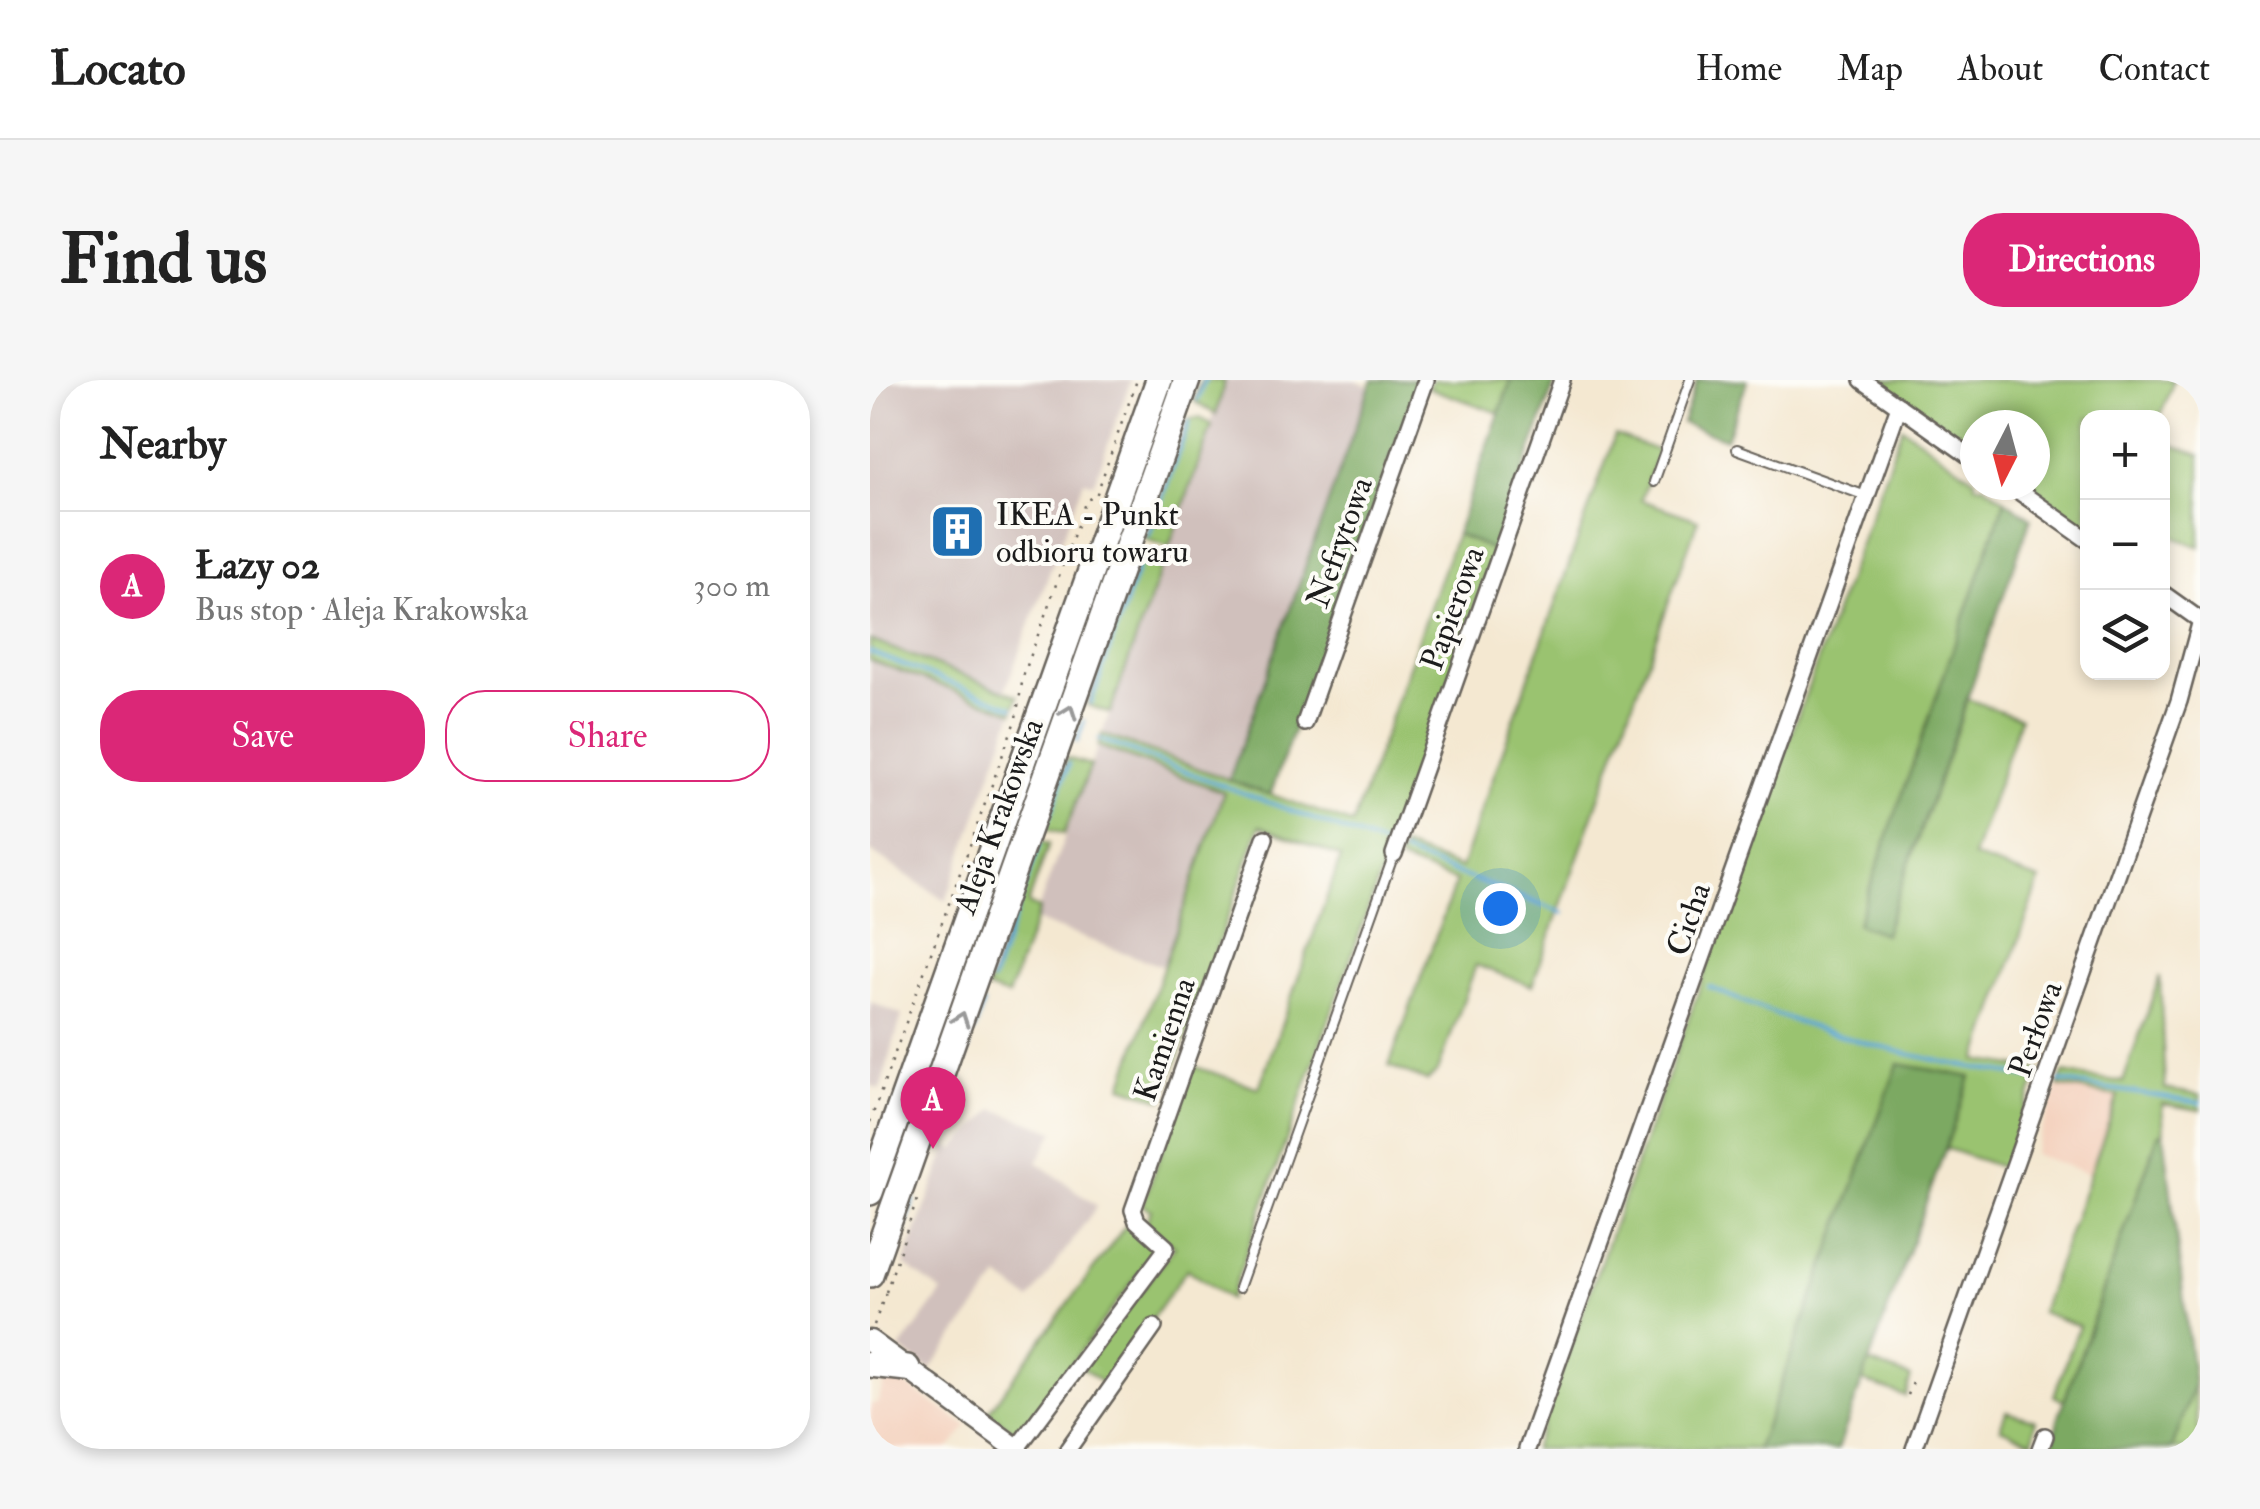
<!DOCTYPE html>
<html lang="en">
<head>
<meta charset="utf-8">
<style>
  :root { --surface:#fff; --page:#f6f6f6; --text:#222; --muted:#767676; --line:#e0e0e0; --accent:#db2777 }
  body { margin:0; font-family:"IM FELL Double Pica",serif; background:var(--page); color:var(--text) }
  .controls { position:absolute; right:30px; top:30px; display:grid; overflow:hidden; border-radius:20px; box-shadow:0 5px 15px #0003 }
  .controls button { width:90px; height:90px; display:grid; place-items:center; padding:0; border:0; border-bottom:2px solid var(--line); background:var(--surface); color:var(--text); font:50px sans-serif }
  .compass { position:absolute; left:1090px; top:30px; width:90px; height:90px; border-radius:50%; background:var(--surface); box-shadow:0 5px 15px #0003; rotate:186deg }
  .you { position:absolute; left:630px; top:528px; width:35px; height:35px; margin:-25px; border:8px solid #fff; border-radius:50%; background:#1a73e8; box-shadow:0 0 0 15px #1a73e833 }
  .badge { display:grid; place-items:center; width:65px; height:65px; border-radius:50%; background:var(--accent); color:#fff; font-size:32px; font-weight:700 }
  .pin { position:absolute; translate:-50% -82px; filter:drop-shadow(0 2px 5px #0008) }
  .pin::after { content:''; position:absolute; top:52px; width:35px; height:30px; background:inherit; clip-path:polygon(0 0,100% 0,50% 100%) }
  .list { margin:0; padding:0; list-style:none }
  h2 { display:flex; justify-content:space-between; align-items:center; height:130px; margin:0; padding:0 40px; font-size:42px }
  h2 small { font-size:32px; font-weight:400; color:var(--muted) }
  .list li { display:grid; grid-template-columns:65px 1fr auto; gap:30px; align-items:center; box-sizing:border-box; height:150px; padding:0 40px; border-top:2px solid var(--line) }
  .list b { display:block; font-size:38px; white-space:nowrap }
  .list p { margin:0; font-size:32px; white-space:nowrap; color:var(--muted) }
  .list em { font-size:32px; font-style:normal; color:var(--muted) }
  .actions { display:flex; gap:20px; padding:30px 40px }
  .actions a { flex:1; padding:22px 0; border:2px solid var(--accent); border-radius:40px; text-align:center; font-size:35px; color:var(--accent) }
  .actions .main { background:var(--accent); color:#fff }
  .icon { flex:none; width:55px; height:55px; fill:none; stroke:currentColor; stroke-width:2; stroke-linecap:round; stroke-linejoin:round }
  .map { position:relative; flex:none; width:1330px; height:1069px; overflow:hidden; border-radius:40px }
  header { display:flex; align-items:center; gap:60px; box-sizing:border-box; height:140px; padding:0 50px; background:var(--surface); border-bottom:2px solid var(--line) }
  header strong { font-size:48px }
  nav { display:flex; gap:55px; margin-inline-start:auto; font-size:35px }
  .intro { display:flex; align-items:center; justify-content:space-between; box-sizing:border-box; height:240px; padding:0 60px }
  h1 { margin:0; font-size:70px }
  .button { padding:25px 45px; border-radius:40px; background:var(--accent); color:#fff; font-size:35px; font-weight:700 }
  main { display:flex; gap:60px; padding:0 60px }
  aside { flex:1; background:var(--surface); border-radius:40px; box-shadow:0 5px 15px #0003 }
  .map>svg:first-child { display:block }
  .built { fill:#f4d3c0 }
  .industrial { fill:#d0c0bc }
  .green { fill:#9ac36f; stroke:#5b7046; stroke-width:2.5 }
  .forest { fill:#7ba962; stroke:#4c623f; stroke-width:2.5 }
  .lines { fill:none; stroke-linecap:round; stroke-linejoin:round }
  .stream { stroke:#5ba7d4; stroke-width:4 }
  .service-casing { stroke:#68635b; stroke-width:12 }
  .minor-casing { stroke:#68635b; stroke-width:20 }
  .tertiary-casing { stroke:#68635b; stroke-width:25 }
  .primary-casing { stroke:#68635b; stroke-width:30 }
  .path { stroke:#68635b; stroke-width:2.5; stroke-dasharray:2.5 8; stroke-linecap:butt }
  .service { stroke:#fff; stroke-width:8 }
  .minor { stroke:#fff; stroke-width:15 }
  .tertiary { stroke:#fff; stroke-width:20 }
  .primary { stroke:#fff; stroke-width:25 }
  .oneway { stroke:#999 }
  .labels { text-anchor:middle; stroke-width:8; stroke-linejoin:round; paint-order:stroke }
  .poi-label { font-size:32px; fill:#1c1c1c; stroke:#fdfcf7; text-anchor:start }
  .street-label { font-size:32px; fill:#1c1c1c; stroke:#fdfcf7 }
</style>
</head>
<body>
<header>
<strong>Locato</strong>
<nav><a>Home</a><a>Map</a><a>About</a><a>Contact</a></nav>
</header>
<div class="intro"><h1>Find us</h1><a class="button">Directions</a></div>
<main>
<aside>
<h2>Nearby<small></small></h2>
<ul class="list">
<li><span class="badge">A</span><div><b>Łazy 02</b><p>Bus stop · Aleja Krakowska</p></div><em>300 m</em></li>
</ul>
<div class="actions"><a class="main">Save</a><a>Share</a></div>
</aside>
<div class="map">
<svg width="1330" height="1069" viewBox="0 0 1330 1069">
  <rect width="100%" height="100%" fill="#fdfcf7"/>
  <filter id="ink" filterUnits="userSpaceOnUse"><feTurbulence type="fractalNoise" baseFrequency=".01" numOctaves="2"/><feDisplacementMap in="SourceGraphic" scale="20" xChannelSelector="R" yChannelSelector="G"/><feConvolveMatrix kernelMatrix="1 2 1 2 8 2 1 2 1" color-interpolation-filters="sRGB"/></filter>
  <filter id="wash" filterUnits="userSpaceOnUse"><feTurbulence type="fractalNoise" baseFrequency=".0048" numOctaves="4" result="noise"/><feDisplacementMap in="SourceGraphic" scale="40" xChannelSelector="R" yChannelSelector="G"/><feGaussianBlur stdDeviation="2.25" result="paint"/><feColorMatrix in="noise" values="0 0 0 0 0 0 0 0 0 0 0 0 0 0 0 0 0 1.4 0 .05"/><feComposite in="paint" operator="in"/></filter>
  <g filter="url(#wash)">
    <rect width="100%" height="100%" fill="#f4e8d1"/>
    <g class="built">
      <path d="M1188,706L1248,715L1220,794L1163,774Z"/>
      <path d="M15,1000L30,1001L97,1046L78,1069H0V1024H7Z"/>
    </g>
    <g class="industrial">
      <path d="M0,0H261L224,103L214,101L135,310L0,260Z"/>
      <path d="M355,0H486L500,7L359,400L232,354Z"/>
      <path d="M0,280L143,332L76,521L0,471Z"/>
      <path d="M228,366L354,412L294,587L164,540Z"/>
      <path d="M0,622L32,635L10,710L0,705Z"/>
      <path d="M124,729L185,751L167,782L227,826L160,920L129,897L60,990L30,969L72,912L34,885L78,766L85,769Z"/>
    </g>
    <g class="green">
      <path d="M331,0L355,1L346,34L324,21Z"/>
      <path d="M562,0H641L629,33L559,8Z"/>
      <path d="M1009,0H1304L1290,37L1218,38L1217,149L1155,105H1165V45H1105V69Z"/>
      <path d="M330,38L342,45L299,167L275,159L318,40Z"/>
      <path d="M1032,47L1105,99V105H1114L1135,120L988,544L1014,553L1098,319L1150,338L1103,477L1170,500L1107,680L1170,690L1133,788L1075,768L1100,697L1028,684L887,1069H663Z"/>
      <path d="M745,55L789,71L771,120L828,140L662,606L606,585L568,691L557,701L519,686L586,501L528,480L533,467L591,488Z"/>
      <path d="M1292,61L1330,75V167L1293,153Z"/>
      <path d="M586,154L625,171L360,919L317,889L235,1005L212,988L305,866L275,844L281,830L272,825L323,686L389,708L471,477L390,446L293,720L252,706L354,412L228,366L232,354L483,444Z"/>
      <path d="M270,175L293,183L240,333L217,325Z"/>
      <path d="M0,260L148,316L143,332L0,280Z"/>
      <path d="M197,378L221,385L194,454L176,449L174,443Z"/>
      <path d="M168,461L179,464L158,524L169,529L138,616L117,609Z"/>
      <path d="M1290,596L1295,709L1330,715V730L1292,724L1294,753L1288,755L1194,1021L1184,1016L1209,946L1171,932L1248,716L1188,706L1193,693L1253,702Z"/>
      <path d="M256,845L288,867L149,1055L118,1032Z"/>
      <path d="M998,982L1041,997L1035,1016L992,1001Z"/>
      <path d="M1324,1005L1330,1069H1302Z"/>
      <path d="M1136,1031L1166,1040L1163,1061L1130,1048Z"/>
    </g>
    <g class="forest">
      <path d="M502,0H549L401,413L397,414L359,400Z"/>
      <path d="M641,0H686L625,171L586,154Z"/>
      <path d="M827,0H878L856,59L812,43Z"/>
      <path d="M1135,120L1161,138L1014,554L987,544Z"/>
      <path d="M1028,684L1101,697L968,1069H887Z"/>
      <path d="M1294,753L1324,1005L1302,1069H1182L1188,1039L1288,755Z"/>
    </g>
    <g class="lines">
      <g class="stream">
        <path d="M328,19L335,0"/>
        <path d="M279,155L319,42"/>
        <path d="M0,272L143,327"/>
        <path d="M221,323L271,178"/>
        <path d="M229,359L515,466"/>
        <path d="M207,361L214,341"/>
        <path d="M177,444L199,384"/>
        <path d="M533,473L693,533"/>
        <path d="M122,601L170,464"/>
        <path d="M839,607C944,654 1049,681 1162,697"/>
        <path d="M104,651L113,624"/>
        <path d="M90,691L99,666"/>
        <path d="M1189,701L1330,723"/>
        <path d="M77,729L86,703"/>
        <path d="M17,894L44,820"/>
      </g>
    </g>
  </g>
  <g filter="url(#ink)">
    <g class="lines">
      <defs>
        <g id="service">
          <path d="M867,69L996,116"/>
          <path d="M784,102L820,0"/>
          <path d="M369,908L524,474"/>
        </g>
        <g id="minor">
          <path d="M992,0L1105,80"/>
          <path d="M1140,105L1218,160"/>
          <path d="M1292,213L1330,240"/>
          <path d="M435,343L556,0"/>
          <path d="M524,474L692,0"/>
          <path d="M147,1068L294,872L296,867L267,841L263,830L395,458"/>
          <path d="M198,1069L284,947"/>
          <path d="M657,1069L1029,26"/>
          <path d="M1044,1069L1309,321L1330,244"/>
          <path d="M1170,1069L1175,1056"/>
        </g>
        <path id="tertiary" d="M0,961L147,1069"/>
        <g id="primary">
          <path d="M0,812L289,0"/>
          <path d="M0,894L317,0"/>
          <path d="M0,984L37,988"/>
        </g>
      </defs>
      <use href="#service" class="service-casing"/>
      <use href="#minor" class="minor-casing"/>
      <use href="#tertiary" class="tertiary-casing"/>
      <use href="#primary" class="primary-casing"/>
      <g class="path">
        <path d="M0,742L146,338L153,297L216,120L226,116L267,0"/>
        <path d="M16,912L49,814"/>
        <path d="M4,945L16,912L10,909"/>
        <path d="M1038,1015L1044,1000"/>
      </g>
      <use href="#service" class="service"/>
      <use href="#minor" class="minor"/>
      <use href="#tertiary" class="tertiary"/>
      <use href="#primary" class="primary"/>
    </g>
    <defs><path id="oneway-chevron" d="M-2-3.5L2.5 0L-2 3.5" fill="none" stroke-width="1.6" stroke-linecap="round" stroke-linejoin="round" transform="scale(2.5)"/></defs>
    <g class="oneway">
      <use href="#oneway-chevron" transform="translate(199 332) rotate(-70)"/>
      <use href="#oneway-chevron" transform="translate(91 639) rotate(-70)"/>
    </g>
  </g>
  <defs>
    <symbol id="building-square" viewBox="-11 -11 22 22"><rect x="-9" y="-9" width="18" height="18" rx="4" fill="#1f6fb2" stroke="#fdfcf7"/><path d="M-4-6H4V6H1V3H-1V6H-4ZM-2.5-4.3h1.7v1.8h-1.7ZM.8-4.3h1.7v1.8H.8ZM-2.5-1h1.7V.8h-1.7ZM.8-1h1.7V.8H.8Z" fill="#fff"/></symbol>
  </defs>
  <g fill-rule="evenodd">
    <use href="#building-square" x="56" y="120" width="63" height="63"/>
  </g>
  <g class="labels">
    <g class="poi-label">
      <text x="126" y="145">IKEA - Punkt<tspan x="126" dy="37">odbioru towaru</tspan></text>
    </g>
    <g class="street-label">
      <text transform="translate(469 162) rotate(-70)" y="11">Nefrytowa</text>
      <text transform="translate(582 228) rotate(-70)" y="11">Papierowa</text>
      <text transform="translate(128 436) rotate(-70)" y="11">Aleja Krakowska</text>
      <text transform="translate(818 539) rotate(-71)" y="11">Cicha</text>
      <text transform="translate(1165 649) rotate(-70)" y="11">Perłowa</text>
      <text transform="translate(294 659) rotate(-71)" y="11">Kamienna</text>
    </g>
  </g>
</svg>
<div class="controls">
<button>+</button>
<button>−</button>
<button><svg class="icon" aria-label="layers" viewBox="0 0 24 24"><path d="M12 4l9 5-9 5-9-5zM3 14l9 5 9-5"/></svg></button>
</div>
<svg class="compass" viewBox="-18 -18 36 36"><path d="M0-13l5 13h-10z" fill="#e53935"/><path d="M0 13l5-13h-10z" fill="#767676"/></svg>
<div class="you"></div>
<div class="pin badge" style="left:63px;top:769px">A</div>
</div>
</main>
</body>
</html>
